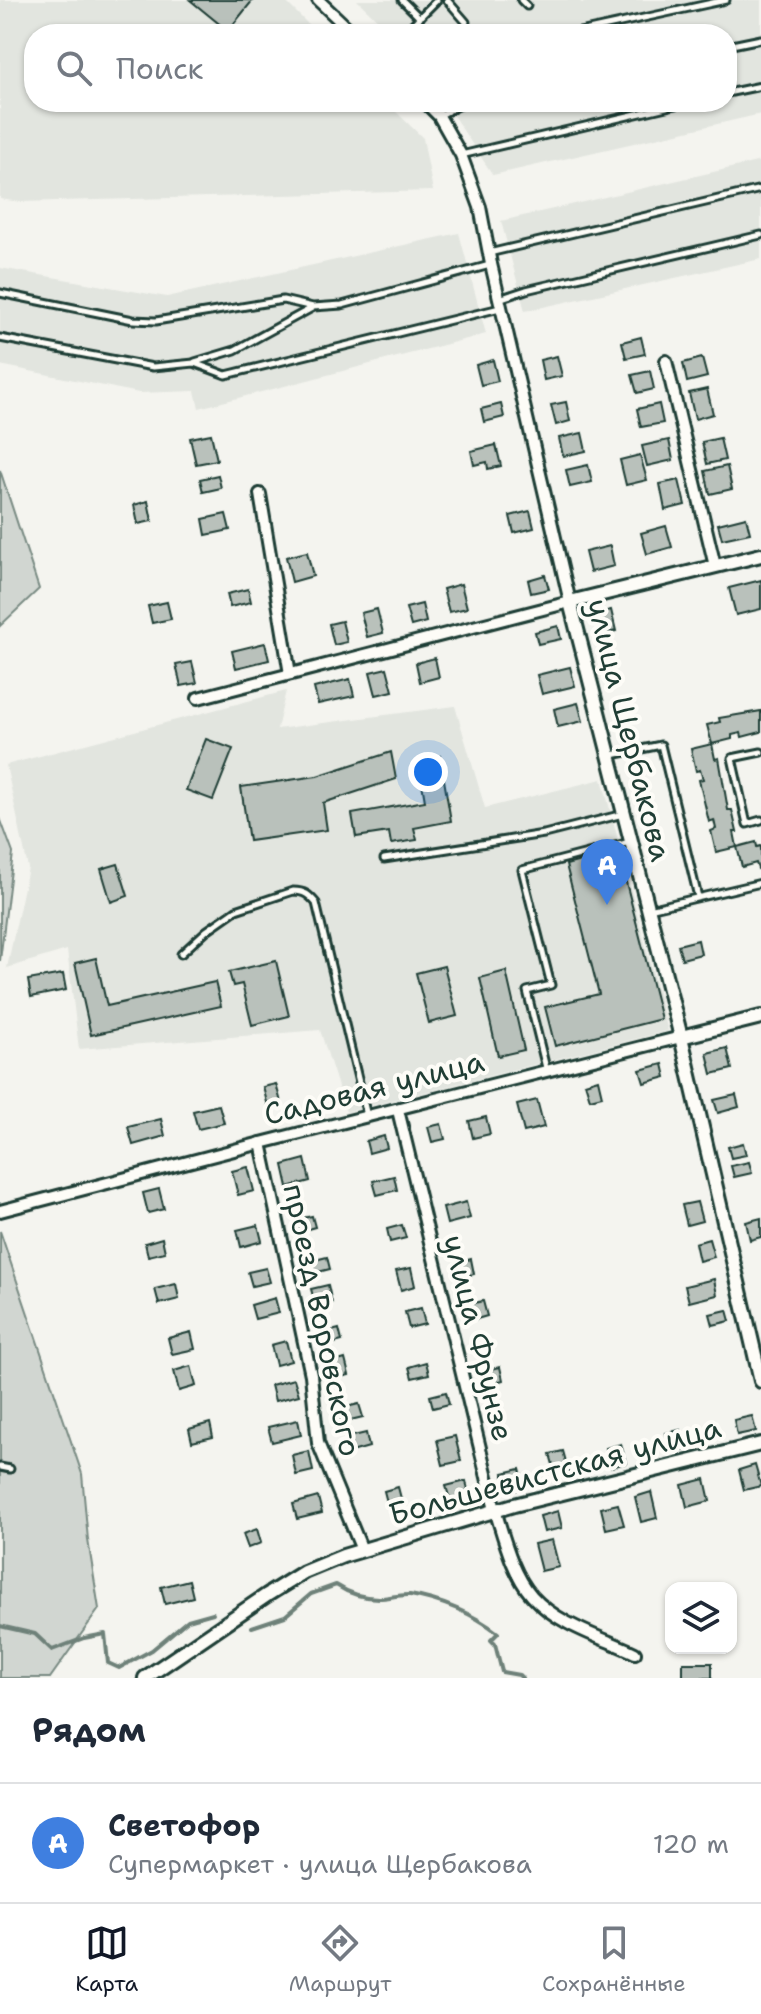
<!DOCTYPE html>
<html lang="ru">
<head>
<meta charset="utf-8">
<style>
  :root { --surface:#fff; --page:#f2f2f3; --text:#1f2937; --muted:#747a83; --line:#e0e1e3; --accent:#111827 }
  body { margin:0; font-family:"Shantell Sans",sans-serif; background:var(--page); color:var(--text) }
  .controls { position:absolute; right:24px; bottom:24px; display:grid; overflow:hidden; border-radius:16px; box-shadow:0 2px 6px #0004 }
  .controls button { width:72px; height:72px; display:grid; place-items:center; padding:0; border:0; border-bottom:2px solid var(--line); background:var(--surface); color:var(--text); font:40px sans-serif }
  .you { position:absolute; left:428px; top:772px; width:28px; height:28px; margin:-20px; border:6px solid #fff; border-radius:50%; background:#1a73e8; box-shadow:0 0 0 12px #1a73e833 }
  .badge { display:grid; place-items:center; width:52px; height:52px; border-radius:50%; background:var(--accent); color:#fff; font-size:26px; font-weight:700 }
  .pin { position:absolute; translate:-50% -66px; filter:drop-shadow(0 2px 4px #0008) }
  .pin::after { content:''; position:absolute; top:42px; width:28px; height:24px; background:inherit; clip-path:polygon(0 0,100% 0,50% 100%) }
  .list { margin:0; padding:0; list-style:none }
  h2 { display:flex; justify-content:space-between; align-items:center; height:104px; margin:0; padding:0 32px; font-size:34px }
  h2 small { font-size:26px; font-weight:400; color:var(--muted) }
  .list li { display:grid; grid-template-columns:52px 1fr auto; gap:24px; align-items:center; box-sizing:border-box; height:120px; padding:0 32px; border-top:2px solid var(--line) }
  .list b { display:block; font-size:30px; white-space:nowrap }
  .list p { margin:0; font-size:26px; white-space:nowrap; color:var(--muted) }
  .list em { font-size:26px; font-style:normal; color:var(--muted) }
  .icon { flex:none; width:44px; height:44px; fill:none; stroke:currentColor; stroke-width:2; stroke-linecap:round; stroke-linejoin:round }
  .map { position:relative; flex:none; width:761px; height:1678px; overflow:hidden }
  .search { position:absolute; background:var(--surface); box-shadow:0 2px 6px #0004; left:24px; right:24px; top:24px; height:88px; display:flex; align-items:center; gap:20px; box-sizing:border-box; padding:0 28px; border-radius:32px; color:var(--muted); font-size:30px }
  .sheet { height:224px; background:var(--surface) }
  nav { display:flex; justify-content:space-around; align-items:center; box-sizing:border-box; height:112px; border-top:2px solid var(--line); background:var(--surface); font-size:22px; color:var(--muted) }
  nav a { display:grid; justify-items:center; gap:4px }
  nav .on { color:var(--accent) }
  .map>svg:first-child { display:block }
  .built { fill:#e2e5df }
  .green { fill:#d1d6d1; stroke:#788a82; stroke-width:2 }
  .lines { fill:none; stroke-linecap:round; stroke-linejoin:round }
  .stream { stroke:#6e8179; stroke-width:4 }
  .building { fill:#b9c1bb; stroke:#1f3d34; stroke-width:2 }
  .service-casing { stroke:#1f3d34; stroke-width:11 }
  .minor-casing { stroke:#1f3d34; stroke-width:16 }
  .tertiary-casing { stroke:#1f3d34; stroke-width:18 }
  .service { stroke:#fdfcf7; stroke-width:5 }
  .minor { stroke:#fdfcf7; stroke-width:10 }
  .tertiary { stroke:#fdfcf7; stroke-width:12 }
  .labels { text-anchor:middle; stroke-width:8; stroke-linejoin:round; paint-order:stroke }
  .street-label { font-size:30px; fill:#1f3d34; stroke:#fdfcf7 }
</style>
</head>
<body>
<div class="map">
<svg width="761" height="1678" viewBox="0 0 761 1678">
  <rect width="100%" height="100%" fill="#f4f4ef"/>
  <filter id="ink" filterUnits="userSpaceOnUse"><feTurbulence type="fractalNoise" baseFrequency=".0125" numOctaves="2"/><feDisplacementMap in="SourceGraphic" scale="16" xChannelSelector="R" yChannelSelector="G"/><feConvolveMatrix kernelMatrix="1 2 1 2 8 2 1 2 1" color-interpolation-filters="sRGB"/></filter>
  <g filter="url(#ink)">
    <g class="built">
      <path d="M0,0H284L318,34H34V102H386L423,138L433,191L20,202L0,199Z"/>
      <path d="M357,0H579L582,3L594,0H761V114L493,175L444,102H727V34H392Z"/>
      <path d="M761,161V259L525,311L501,221Z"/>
      <path d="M459,233L486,334L199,408L195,391L139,393L0,365V268L167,297Z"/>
      <path d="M286,691L277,729L455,706L485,808L602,779L668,1031L346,1112L320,1030L79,1049L67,950L7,968L28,868L6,765Z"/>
    </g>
    <g class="green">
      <path d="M0,470L39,589L0,626Z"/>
      <path d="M0,818L13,853L0,961Z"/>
      <path d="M0,1231L82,1474L88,1540L99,1609L50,1678H0Z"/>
    </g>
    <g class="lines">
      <g class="stream">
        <path d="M0,1626L35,1634L52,1650L84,1638L105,1634L108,1663L119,1668L152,1650L188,1620L213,1613"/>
        <path d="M252,1627L285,1616L311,1594L336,1585C348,1593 364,1598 379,1598C389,1598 400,1594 410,1595C441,1600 474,1614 498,1633L491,1640L495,1644L502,1672L519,1675L522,1678"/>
      </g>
    </g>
    <g class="building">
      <path d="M190,0H253L228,31Z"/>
      <path d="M641,337L645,354L626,358L622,342Z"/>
      <path d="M557,356L562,376L544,380L540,360Z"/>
      <path d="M702,358L707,377L687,382L683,363Z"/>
      <path d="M493,360L498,381L481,385L476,365Z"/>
      <path d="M650,371L654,389L637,393L632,375Z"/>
      <path d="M707,389L713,414L695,419L689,393Z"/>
      <path d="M566,402L570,421L556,425L551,405Z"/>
      <path d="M501,404L504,417L484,422L481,409Z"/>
      <path d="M659,404L663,423L641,427L637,409Z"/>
      <path d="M582,433L586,451L563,456L559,438Z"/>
      <path d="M211,434L217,460L196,464L190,438Z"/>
      <path d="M720,438L725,460L707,464L702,442Z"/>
      <path d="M669,440L673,460L647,466L642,446Z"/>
      <path d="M496,445L501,466L488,469L487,462L474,465L471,451Z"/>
      <path d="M640,455L647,480L626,485L620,460Z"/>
      <path d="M588,465L592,482L570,487L566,470Z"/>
      <path d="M727,466L732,489L710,494L705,471Z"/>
      <path d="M218,475L221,488L203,492L200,479Z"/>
      <path d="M679,480L685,505L665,510L660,484Z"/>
      <path d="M148,501L152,521L138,524L134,505Z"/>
      <path d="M530,511L534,528L514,533L510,516Z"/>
      <path d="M226,514L230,530L206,535L203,519Z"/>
      <path d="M746,517L750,533L722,539L718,524Z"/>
      <path d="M666,526L672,547L647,554L641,533Z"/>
      <path d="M610,546L614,566L590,572L585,552Z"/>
      <path d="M307,552L313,576L292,582L286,557Z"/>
      <path d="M545,575L549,589L531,593L528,580Z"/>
      <path d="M761,580V609L736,615L729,588Z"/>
      <path d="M461,584L467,608L449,612L443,589Z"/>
      <path d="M248,589L251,602L230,607L227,594Z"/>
      <path d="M167,602L171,619L152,623L148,606Z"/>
      <path d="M422,604L426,622L411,626L406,608Z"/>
      <path d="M377,609L383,633L367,637L361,613Z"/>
      <path d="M611,610L616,631L600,635L595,614Z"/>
      <path d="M342,621L347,642L334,645L329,624Z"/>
      <path d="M558,626L561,639L538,644L535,632Z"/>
      <path d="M265,643L269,660L236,668L232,651Z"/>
      <path d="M435,658L439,677L420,682L416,663Z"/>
      <path d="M192,662L197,683L181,686L176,665Z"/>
      <path d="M570,667L575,686L542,694L537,675Z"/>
      <path d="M387,668L393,691L376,695L370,672Z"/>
      <path d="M350,679L354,696L318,704L314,688Z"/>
      <path d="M578,703L583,721L558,727L554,709Z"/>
      <path d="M761,711V732L742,737L741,733L732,735V739L712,744L707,725L720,722L719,718Z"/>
      <path d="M206,739L233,749L213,800L186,790Z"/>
      <path d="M712,744L715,759L719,758L728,810H732L737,832H734L737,847L716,852L711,831L716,829L714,820L709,822L699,780L703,779L700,770L696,771L691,749Z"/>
      <path d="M391,752L396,779L323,803L327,830L249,841L241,787L317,776Z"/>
      <path d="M440,756L451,821L414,828L417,840L391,844L389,832L356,837L352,814L425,801L418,760Z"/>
      <path d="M756,842L757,847L761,846V868L758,869L756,863L742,867L737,847Z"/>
      <path d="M618,851L661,1019L555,1046L545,1007L599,994L566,865Z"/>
      <path d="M118,864L128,896L111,902L101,869Z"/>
      <path d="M698,940L701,954L682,959L678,945Z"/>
      <path d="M96,958L107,1006L215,982L221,1006L91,1035L75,963Z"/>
      <path d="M276,961L289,1016L252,1025L242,984L233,986L229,972Z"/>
      <path d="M444,966L457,1016L429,1023L416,973Z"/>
      <path d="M506,971L524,1050L498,1056L480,978Z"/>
      <path d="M63,974L66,990L31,997L28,980Z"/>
      <path d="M727,1048L732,1069L712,1074L707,1053Z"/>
      <path d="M663,1064L666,1077L644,1083L640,1070Z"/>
      <path d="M598,1079L602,1096L590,1099L585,1083Z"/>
      <path d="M276,1084L282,1106L269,1110L263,1087Z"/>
      <path d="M736,1095L739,1107L718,1113L714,1100Z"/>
      <path d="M537,1100L544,1127L524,1132L517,1105Z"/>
      <path d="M219,1105L224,1123L198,1129L193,1111Z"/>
      <path d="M486,1117L490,1134L473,1138L469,1121Z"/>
      <path d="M161,1119L165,1136L133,1145L128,1127Z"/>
      <path d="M441,1124L445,1139L432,1142L428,1127Z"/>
      <path d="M384,1136L387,1148L369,1153L366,1141Z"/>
      <path d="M743,1143L746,1155L731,1158L728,1147Z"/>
      <path d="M305,1159L310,1181L288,1187L283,1165Z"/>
      <path d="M749,1162L752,1173L734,1177L731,1166Z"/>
      <path d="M248,1167L254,1191L238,1195L232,1171Z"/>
      <path d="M394,1176L397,1190L377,1195L373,1181Z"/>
      <path d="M159,1189L164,1209L148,1213L143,1193Z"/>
      <path d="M466,1202L470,1218L447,1224L443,1208Z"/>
      <path d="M697,1202L702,1221L687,1225L682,1205Z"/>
      <path d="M312,1216L315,1227L297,1232L294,1220Z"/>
      <path d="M761,1218V1237L750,1240L746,1222Z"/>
      <path d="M258,1225L262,1241L241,1247L237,1230Z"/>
      <path d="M402,1225L406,1238L390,1242L387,1229Z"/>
      <path d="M162,1238L165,1252L148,1256L145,1243Z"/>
      <path d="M709,1239L714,1257L699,1261L695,1243Z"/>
      <path d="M327,1257L330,1269L306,1275L303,1263Z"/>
      <path d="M471,1259L474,1274L457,1278L454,1264Z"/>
      <path d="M266,1268L270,1282L252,1286L248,1272Z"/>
      <path d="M411,1268L415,1286L401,1290L396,1271Z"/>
      <path d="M714,1279L717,1295L689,1302L685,1286Z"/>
      <path d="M176,1284L179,1299L159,1304L155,1289Z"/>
      <path d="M328,1285L332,1303L316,1307L311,1289Z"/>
      <path d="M275,1298L279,1313L255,1319L251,1305Z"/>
      <path d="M483,1301L487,1316L470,1321L466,1305Z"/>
      <path d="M421,1308L425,1324L409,1328L405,1312Z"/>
      <path d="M727,1310L730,1321L713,1325L710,1314Z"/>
      <path d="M339,1329L342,1341L323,1346L320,1334Z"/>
      <path d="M191,1332L195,1349L172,1354L168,1338Z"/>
      <path d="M286,1341L291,1361L276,1365L271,1345Z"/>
      <path d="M345,1359L349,1375L332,1379L328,1364Z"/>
      <path d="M426,1362L429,1374L412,1378L409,1367Z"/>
      <path d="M191,1366L196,1386L179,1391L174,1371Z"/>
      <path d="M500,1367L503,1380L482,1386L479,1372Z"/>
      <path d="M294,1379L299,1395L275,1401L271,1385Z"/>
      <path d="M446,1392L449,1404L433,1408L430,1396Z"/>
      <path d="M359,1404L363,1417L342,1422L338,1409Z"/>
      <path d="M752,1416L756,1431L737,1435L734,1420Z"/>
      <path d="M298,1420L301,1435L272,1442L268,1427Z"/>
      <path d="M210,1423L213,1437L192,1442L189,1429Z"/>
      <path d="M680,1430L685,1449L671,1452L666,1433Z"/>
      <path d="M366,1433L369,1447L348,1453L345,1438Z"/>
      <path d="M455,1436L461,1461L443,1465L437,1440Z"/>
      <path d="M621,1444L626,1463L611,1467L606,1448Z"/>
      <path d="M309,1451L313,1471L296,1475L292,1455Z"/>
      <path d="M563,1451L570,1476L557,1479L550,1454Z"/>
      <path d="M755,1465L761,1486L744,1490L739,1470Z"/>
      <path d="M520,1469L525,1488L508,1492L503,1473Z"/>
      <path d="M705,1479L710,1501L687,1507L682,1485Z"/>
      <path d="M466,1481L469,1495L450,1500L446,1486Z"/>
      <path d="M398,1487L404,1510L390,1514L384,1491Z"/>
      <path d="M651,1492L657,1518L641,1522L635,1497Z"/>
      <path d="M318,1497L322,1513L297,1519L293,1504Z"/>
      <path d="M618,1504L624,1525L606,1529L601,1508Z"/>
      <path d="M558,1511L562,1528L544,1532L540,1516Z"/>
      <path d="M257,1529L261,1543L248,1548L243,1534Z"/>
      <path d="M552,1540L559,1567L541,1571L534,1544Z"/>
      <path d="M189,1580L193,1597L165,1604L161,1587Z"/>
      <rect x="683" y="1663" width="29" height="15"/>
    </g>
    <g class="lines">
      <defs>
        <g id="service">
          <path d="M402,0L420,18"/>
          <path d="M447,0L466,22"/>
          <path d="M521,0L527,6"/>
          <path d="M403,34L437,0"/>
          <path d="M570,34L726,0"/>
          <path d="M727,46L761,39"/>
          <path d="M727,93L761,86"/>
          <path d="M440,115L460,105L475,102"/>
          <path d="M461,155L688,102"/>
          <path d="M489,253L761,189"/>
          <path d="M0,293L133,320L156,321L283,300L313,307L342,305L490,265"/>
          <path d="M499,299L526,290L761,235"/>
          <path d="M0,338L153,367L194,363L226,375L500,308"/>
          <path d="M195,362L235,350L312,308"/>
          <path d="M761,752L732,758L747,824L761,820"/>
          <path d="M612,755L661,745L698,897"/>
          <path d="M384,859L544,834L623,814"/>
          <path d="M649,909L761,883"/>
          <path d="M181,954L206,931L236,910L293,891C305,891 309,895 316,903L367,1116"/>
          <path d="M547,1072L527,991L551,985L522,870L630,842"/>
          <path d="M0,1467L10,1469"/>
        </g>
        <g id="minor">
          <path d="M318,0L354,34"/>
          <path d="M666,361L715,566"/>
          <path d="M260,494L290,674"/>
          <path d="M198,698L570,602L491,264L480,207L461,155L439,116L425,102"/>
          <path d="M398,1110L495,1510C504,1538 512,1573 532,1596C558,1625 601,1637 635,1653"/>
          <path d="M261,1143L311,1375L318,1443L362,1550"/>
          <path d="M0,1211L261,1143L681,1037"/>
        </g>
        <g id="tertiary">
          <path d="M761,555L570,602L681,1037L761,1381"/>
          <path d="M681,1037L761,1017"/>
          <path d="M145,1678L267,1595L304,1572L343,1556L514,1505L761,1444"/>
        </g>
      </defs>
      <use href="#service" class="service-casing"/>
      <use href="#minor" class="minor-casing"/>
      <use href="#tertiary" class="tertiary-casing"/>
      <use href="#service" class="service"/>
      <use href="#minor" class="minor"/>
      <use href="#tertiary" class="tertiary"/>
    </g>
  </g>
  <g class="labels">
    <g class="street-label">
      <text transform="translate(629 730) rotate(76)" y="10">улица Щербакова</text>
      <text transform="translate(374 1088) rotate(-14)" y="10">Садовая улица</text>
      <text transform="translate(322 1320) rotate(78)" y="10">проезд Воровского</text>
      <text transform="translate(478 1338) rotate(76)" y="10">улица Фрунзе</text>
      <text transform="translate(555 1471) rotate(-15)" y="10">Большевистская улица</text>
    </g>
  </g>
</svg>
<div class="controls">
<button><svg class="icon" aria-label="layers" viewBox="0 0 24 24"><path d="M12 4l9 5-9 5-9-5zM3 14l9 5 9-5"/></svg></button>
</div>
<div class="you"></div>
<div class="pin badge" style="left:607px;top:905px;background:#3f7fe0">A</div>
<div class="search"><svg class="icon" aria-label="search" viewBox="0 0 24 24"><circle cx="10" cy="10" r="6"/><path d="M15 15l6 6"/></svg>Поиск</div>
</div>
<section class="sheet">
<h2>Рядом<small></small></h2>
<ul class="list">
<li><span class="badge" style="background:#3f7fe0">A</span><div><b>Светофор</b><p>Супермаркет · улица Щербакова</p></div><em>120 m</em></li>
</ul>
</section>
<nav>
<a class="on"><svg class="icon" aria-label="map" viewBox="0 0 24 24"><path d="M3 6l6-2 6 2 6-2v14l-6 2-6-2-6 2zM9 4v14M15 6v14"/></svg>Карта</a>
<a><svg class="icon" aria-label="directions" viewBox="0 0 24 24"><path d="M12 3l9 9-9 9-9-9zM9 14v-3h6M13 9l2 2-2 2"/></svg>Маршрут</a>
<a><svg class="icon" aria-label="saved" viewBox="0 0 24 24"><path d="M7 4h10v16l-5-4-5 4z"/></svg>Сохранённые</a>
</nav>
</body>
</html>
